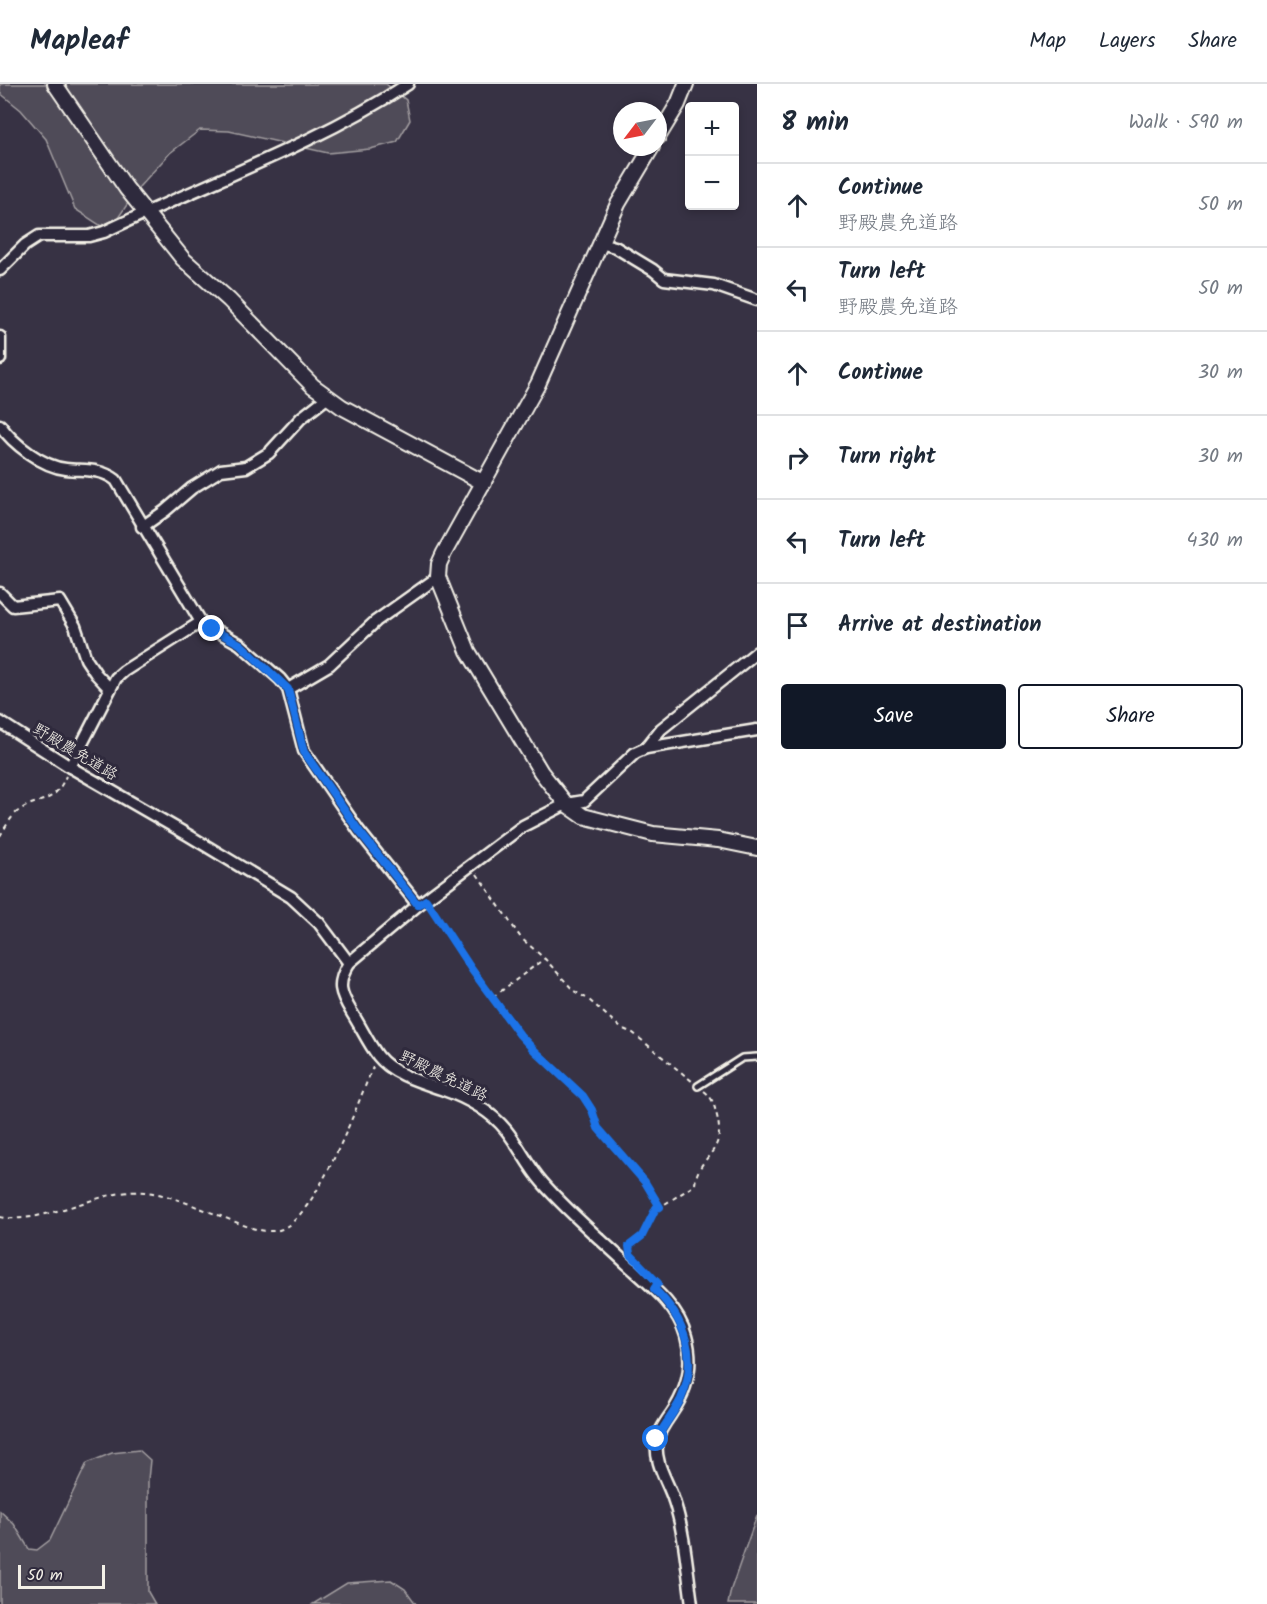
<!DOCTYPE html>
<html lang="en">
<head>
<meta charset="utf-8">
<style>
  :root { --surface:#fff; --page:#f2f2f3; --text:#1f2937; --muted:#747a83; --line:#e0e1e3; --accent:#111827 }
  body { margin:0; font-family:Kalam,"Klee One",sans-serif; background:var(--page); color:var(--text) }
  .controls { position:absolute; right:18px; top:18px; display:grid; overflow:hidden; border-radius:6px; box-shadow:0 3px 9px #0003 }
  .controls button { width:54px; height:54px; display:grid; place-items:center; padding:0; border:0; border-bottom:2px solid var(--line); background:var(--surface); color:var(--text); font:30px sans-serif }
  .compass { position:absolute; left:613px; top:18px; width:54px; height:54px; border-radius:50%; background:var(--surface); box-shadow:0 3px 9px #0003; rotate:238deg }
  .scale { position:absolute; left:18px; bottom:15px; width:87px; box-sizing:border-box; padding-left:6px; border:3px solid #f4f1e8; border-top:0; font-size:16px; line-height:21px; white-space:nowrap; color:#f4f1e8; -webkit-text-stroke:4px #2f2a3d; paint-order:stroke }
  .stop { position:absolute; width:18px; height:18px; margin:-14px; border:4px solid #1a73e8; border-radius:50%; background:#fff }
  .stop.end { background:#1a73e8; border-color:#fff; box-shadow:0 2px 6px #0008 }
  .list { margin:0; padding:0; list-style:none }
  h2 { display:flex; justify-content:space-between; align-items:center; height:78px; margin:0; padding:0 24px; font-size:26px }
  h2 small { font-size:20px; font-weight:400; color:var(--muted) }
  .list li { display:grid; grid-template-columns:39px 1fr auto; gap:18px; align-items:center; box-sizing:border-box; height:84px; padding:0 24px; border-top:2px solid var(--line) }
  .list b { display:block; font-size:22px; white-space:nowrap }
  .list p { margin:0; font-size:20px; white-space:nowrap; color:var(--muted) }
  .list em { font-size:20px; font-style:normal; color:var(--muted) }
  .actions { display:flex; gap:12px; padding:18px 24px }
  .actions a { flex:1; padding:14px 0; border:2px solid var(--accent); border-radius:6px; text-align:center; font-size:21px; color:var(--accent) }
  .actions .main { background:var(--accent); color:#fff }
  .icon { flex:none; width:33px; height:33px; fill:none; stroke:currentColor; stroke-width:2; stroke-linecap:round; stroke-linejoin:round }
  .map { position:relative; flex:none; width:757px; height:1520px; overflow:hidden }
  header { display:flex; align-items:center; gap:36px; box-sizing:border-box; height:84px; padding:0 30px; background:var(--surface); border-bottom:2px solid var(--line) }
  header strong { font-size:28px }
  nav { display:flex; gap:33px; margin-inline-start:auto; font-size:21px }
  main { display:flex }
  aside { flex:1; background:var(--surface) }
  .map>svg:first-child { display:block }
  .green { fill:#504b59; stroke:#a29ea0; stroke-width:1.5 }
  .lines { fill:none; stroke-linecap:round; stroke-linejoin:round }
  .service-casing { stroke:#f4f1e8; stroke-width:10 }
  .minor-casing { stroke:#f4f1e8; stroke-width:15 }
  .tertiary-casing { stroke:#f4f1e8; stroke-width:18 }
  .path { stroke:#f4f1e8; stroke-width:2; stroke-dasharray:4.5 4.5; stroke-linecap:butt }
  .service { stroke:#2f2a3d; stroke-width:5 }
  .minor { stroke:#2f2a3d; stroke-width:10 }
  .tertiary { stroke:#2f2a3d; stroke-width:14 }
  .route { stroke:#1a73e8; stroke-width:8 }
  .labels { text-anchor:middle; stroke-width:6; stroke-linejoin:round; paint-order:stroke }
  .street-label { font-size:16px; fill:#f4f1e8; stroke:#2f2a3d }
</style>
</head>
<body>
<header>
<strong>Mapleaf</strong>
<nav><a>Map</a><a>Layers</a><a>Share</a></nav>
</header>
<main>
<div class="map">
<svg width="757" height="1520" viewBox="0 0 757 1520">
  <rect width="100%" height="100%" fill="#373244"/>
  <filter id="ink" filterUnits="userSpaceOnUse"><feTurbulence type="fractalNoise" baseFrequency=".0167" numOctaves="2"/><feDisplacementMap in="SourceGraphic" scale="12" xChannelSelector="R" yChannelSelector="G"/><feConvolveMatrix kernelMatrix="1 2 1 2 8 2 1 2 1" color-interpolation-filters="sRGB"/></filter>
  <g filter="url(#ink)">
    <g class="green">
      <path d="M0,0H386L406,16L410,36L397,58L370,65L328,69L229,47L200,46L170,69L139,103L118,134L101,142L75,125L46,55L21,26L0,9Z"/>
      <path d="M139,1366L150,1376L148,1396V1508L155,1520H0V1427L14,1440L29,1465L37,1466L50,1456L87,1379L112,1369Z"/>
      <path d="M757,1431V1520H728L731,1505Z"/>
      <path d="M391,1496L405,1505L416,1520H313L347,1499Z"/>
    </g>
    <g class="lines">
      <defs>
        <path id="service" d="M698,1002L742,974L757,973"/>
        <g id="minor">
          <path d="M600,159L615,163L653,186L664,195L714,201L757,216"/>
          <path d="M0,186L25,161L39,152H89L104,148C206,99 313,62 408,0"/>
          <path d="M0,253V275"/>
          <path d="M0,341C13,360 43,383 66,385C85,387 100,384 116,396L201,538L240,560L280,595L288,605L304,667L359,747L418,821"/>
          <path d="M142,443L165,427L192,404L221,386L246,383L269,369L301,334L328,313"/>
          <path d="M0,509L13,522L60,517L75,542L86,575L96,590L110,605"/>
          <path d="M288,605L329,581L376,537L438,493"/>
          <path d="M0,638L70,683L188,751L291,813L319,839L349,879"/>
          <path d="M646,664L661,645L757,568"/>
          <path d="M70,683L116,594L124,587L201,538"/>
          <path d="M692,1520C687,1486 685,1450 674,1417C668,1397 654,1380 657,1357C658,1348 666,1337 671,1330C687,1307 694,1280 686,1252C678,1222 649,1200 627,1180C598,1153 567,1127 542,1098C528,1082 519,1062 506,1046C490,1026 464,1013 441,1005C420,998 392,990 378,972C368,959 361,943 352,929C340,909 336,900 349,879L418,821L523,742L566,720L584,717L635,669L646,664L757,646"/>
        </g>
        <g id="tertiary">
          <path d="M55,0L126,104L183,175L229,216L313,302L342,323L484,399"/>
          <path d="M658,53L678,20L686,0"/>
          <path d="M652,63L618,120L538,300L444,469L439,480L438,493L468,567L541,688L566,720L583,732L653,750L718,756L757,764"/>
        </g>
      </defs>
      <use href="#service" class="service-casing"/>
      <use href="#minor" class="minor-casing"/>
      <use href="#tertiary" class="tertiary-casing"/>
      <g class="path">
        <path d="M0,752C5,744 10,734 17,728C39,711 52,724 66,692"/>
        <path d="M477,790L521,854L545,875L574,907L588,915L621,944L633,949L693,998"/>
        <path d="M431,823L472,886L521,951L534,966L583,1012L592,1026L598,1044L645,1098L660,1123"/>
        <path d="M493,913L544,875"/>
        <path d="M0,1133C40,1141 90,1111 130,1108C160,1105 190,1121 218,1131C235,1137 260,1151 279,1146C316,1136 358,1018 373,983"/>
        <path d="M630,1167L629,1162L642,1152L656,1124L660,1123L695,1101C697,1070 727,1072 717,1032C714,1021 713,1014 704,1007"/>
      </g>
      <use href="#service" class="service"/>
      <use href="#minor" class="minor"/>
      <use href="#tertiary" class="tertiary"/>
    </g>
  </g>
  <g class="lines" filter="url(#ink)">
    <path class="route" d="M212,545L240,560L288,605L304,668L359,747L418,821L426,816L472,886L520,951L534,966L583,1012L592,1026L598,1044L645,1098L660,1123L656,1124L642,1152L629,1162L630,1170L658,1199L654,1205C685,1234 699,1275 681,1315C674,1329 664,1342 656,1355"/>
  </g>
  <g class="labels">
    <g class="street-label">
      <text transform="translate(76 667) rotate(31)" y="6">野殿農免道路</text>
      <text transform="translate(444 991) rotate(26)" y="6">野殿農免道路</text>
    </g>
  </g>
</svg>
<div class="controls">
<button>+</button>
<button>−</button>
</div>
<svg class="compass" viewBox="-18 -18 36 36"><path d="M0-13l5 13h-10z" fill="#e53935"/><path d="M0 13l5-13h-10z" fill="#747a83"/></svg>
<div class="scale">50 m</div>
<div class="stop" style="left:656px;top:1355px"></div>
<div class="stop end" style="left:212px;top:545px"></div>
</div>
<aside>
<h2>8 min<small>Walk · 590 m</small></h2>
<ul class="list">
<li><svg class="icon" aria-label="ahead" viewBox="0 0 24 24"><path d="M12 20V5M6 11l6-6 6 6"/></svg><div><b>Continue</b><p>野殿農免道路</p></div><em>50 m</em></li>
<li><svg class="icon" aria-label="left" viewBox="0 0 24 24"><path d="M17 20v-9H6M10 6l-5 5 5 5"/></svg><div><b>Turn left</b><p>野殿農免道路</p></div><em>50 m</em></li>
<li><svg class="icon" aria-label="ahead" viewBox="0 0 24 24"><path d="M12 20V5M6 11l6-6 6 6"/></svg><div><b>Continue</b></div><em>30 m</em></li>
<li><svg class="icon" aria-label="right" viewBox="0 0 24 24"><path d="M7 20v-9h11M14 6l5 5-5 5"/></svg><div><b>Turn right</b></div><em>30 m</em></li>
<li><svg class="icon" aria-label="left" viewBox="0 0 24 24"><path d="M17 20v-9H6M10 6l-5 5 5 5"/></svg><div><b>Turn left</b></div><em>430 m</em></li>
<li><svg class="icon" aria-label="arrive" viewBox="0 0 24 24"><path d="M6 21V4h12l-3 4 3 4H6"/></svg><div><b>Arrive at destination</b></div></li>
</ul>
<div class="actions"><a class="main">Save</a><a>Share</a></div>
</aside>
</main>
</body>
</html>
